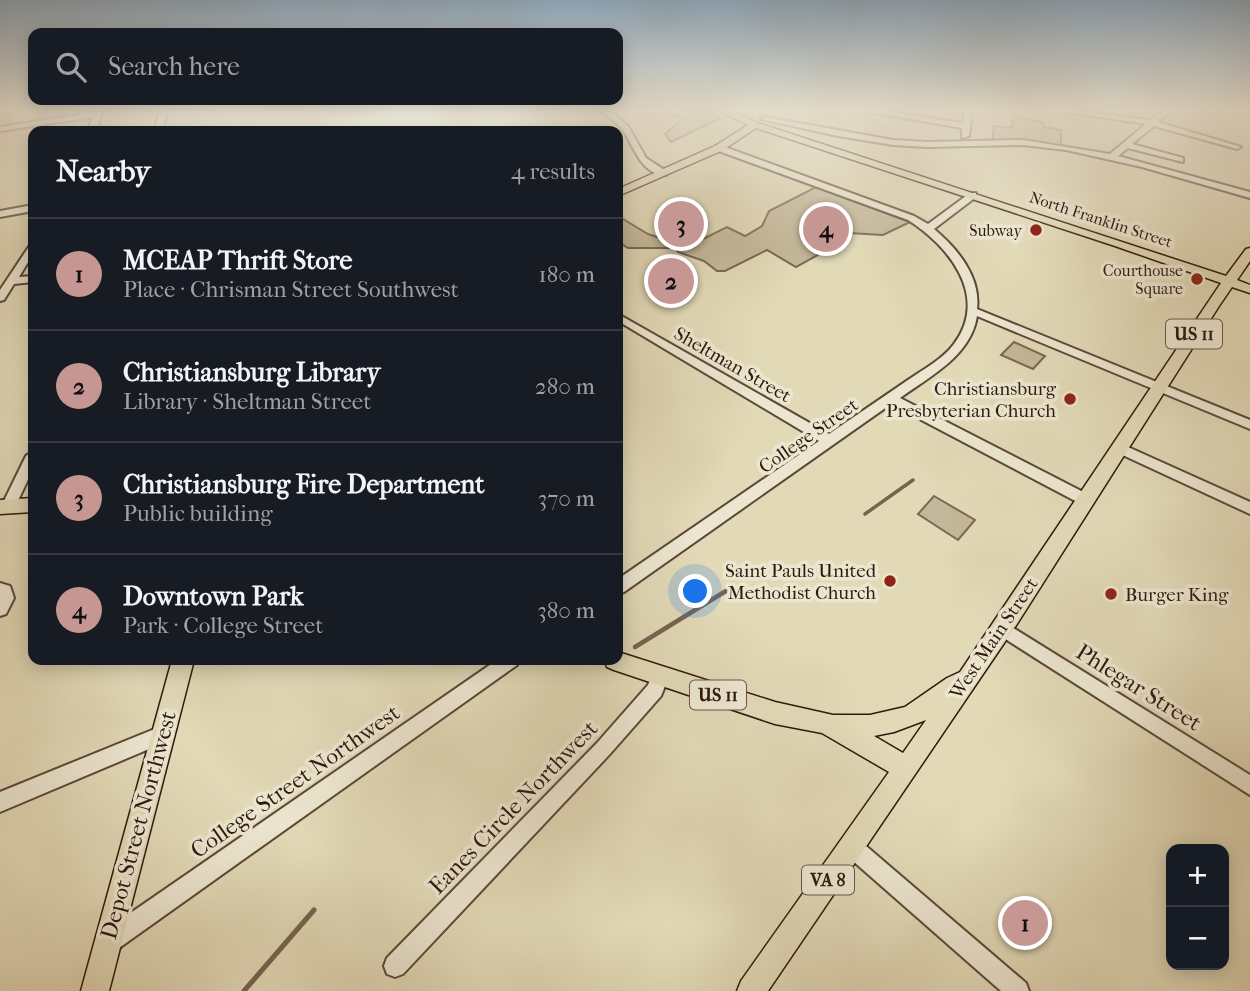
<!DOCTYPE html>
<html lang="en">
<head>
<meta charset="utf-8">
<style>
  :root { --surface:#171b24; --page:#242831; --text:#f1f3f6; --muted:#9ea1a6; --line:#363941; --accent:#c59692 }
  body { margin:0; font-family:"IM FELL French Canon",serif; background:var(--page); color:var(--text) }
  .controls { position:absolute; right:21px; bottom:21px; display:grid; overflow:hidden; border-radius:14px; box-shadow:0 4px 18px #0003 }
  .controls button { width:63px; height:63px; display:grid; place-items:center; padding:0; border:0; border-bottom:2px solid var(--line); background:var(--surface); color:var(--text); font:35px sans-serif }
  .you { position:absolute; left:696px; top:592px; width:24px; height:24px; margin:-18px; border:5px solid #fff; border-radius:50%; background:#1a73e8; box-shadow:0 0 0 10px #1a73e833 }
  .badge { display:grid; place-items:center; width:46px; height:46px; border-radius:50%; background:var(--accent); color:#111; font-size:23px; font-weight:700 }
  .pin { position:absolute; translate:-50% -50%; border:4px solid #fff; box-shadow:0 2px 7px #0006 }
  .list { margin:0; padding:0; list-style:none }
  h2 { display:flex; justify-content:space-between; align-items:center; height:91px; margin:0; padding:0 28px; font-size:30px }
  h2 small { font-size:23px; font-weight:400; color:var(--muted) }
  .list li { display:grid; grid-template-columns:46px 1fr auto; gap:21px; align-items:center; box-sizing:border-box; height:112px; padding:0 28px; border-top:2px solid var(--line) }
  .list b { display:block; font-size:26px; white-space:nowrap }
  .list p { margin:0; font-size:23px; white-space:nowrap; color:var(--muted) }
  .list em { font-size:23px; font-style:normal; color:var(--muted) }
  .icon { flex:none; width:38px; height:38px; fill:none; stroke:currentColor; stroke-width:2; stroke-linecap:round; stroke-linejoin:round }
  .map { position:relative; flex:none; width:1250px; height:991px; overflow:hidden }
  .search { position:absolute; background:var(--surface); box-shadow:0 4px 18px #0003; left:28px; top:28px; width:595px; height:77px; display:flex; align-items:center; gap:18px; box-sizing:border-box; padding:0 24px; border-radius:14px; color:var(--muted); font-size:26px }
  .panel { position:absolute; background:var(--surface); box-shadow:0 4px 18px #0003; left:28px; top:126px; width:595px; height:539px; border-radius:14px }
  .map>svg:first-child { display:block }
  .green { fill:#c4b89a; stroke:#7a6854; stroke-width:2 }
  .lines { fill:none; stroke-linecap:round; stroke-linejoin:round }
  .stream-far2 { stroke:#766451; stroke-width:3.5 }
  .stream-far1 { stroke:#766451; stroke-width:4.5 }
  .stream { stroke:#766451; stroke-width:5 }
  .minor-casing { stroke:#5c4838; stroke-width:4 }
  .major-casing { stroke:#2f180e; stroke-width:3 }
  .minor { fill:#ece6d0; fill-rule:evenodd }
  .major { fill:#e2d9b7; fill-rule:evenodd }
  .poi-dot { fill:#8f2418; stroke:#ece6d0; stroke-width:2.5 }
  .labels { text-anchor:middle; stroke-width:7; stroke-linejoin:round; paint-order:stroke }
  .far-street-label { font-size:16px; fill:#2f180e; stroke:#ece6d0 }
  .far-poi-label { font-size:16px; fill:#2f180e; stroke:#ece6d0; text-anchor:end }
  .shield { fill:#ece6d0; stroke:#685648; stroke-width:2 }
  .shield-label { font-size:18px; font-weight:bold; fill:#2f180e }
  .street-label { font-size:19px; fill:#2f180e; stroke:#ece6d0 }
  .poi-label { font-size:19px; fill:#2f180e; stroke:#ece6d0; text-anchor:end }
  .near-street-label { font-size:23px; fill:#2f180e; stroke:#ece6d0 }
</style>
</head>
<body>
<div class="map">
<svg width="1250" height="991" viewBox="0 0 1250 991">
  <rect width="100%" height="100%" fill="#e2d9b7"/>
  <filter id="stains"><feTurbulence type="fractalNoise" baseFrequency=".00286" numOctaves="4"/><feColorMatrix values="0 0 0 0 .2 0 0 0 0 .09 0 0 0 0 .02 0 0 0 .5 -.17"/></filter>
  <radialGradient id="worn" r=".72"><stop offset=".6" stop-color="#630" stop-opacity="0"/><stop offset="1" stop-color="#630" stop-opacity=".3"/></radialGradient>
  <g class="green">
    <path d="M665,110H707L721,118L671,142L665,134L683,119Z"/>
    <path d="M1013,117L1043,122L1044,127L1061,130V146L992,142L994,126L1012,128Z"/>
    <path d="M816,187L910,222L883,235L831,232L818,240L832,247L796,267L767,250L725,271H717L704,261L678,252L675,248H628L618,242V216L648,234L687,247L727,227L745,236L762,226L769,211Z"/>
    <path d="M1014,342L1045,356L1033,369L1001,355Z"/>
    <path d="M934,496L975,520L958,540L918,514Z"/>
  </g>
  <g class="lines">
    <path class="stream-far2" d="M865,514L913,480"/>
    <path class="stream-far1" d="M635,647L734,586"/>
    <path class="stream" d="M244,991L314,910"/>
    <defs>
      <g id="minor">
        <path d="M95,110H103L96,131H88L93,117L0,131V127L95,112Z"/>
        <path d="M159,110H167L163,131H155Z"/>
        <path d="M601,110H609L628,126L646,158L666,171V175C640,175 634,145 622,129C616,122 608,117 601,110Z"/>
        <path d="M858,110H876L963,123L964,110H972L969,136L962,138V128Z"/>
        <path d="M1053,110H1073L1151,120L1164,110H1172L1158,122L1241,147L1237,149L1154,126L1132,144L1183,158V162L1128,148L1118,156L1250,192V198L1142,167L1066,150L1023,145L927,147L893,145L838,136L761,119L765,117L893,140L927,142L1023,140L1110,154L1146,124Z"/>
        <path d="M716,146H722L914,216L928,224L970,193H976V197L934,229C957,248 981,277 977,309L1250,420V429L977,316C971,356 929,377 900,398L1091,496L1093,500L1091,504H1081L891,404L624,592L618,594V579L819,441L618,321V314L829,434C855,416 882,398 908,380C924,369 943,359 954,344C990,296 948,245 908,220L716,150Z"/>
        <path d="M33,205V211L0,217V211Z"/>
        <path d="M33,244V254L19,277L33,276V282L14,284L4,300L0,301V290L30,245Z"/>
        <path d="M1119,443L1250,502V514L1114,451L1112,448L1114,445Z"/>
        <path d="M33,451V469L15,507L13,511H3L1,507L26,456Z"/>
        <path d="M0,583L10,586L14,598L6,614L0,616Z"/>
        <path d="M1002,621L1250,775V795L996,633L994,628L996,623Z"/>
        <path d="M497,660H519L517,665L119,948L111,951L103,948L100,940L103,932Z"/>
        <path d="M660,668L666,670L669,676L661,696L609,755L403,974L395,977L387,974L384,966L387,958L597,743L648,685L654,670Z"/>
        <path d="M162,726L168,729L171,735L168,741L0,812V792Z"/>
        <path d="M852,837L859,840L1026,983L1029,991H1001L845,854L842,847L845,840Z"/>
      </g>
      <g id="major">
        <path d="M717,110H730L758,123L1226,276L1246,249L1250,248V261L1237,280L1250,285V293L1232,287L1219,306L1017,624L768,991H737L741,981L889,772L822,733L775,724L614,670L607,667L604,660H618V652L775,702L833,715H870L905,707L947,678L960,672L1221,283L1115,246L756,128L723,150L618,196V189L715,146L748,125ZM926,720L903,753L874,736L894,732Z"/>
        <path d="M33,498V512L0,514V500Z"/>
        <path d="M172,660H194L109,991H81Z"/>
      </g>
    </defs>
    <use href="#minor" class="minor-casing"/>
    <use href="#major" class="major-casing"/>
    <use href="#minor" class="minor"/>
    <use href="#major" class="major"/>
  </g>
  <linearGradient id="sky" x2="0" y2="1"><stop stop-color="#8da8be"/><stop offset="0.44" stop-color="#f2eedf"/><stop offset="1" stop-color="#f2eedf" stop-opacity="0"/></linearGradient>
  <rect width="1250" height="249" fill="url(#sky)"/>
  <g class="poi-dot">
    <circle cx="1036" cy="230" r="7"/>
    <circle cx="1197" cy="279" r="7"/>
    <circle cx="1070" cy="399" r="7"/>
    <circle cx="890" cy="581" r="7"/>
    <circle cx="1111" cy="594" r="7"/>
  </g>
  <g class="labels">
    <g class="far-street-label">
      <text transform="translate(1101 219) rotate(18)" y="6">North Franklin Street</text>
    </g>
    <g class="far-poi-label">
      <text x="1022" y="236">Subway</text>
      <text x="1183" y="276">Courthouse<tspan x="1183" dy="18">Square</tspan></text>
    </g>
    <g class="shield">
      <rect x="1166" y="319.5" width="56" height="29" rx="5"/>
      <rect x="690" y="680.5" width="56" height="29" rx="5"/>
      <rect x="802" y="865.5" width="52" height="29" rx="5"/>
    </g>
    <g class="shield-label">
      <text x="1194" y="340">US 11</text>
      <text x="718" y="701">US 11</text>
      <text x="828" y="886">VA 8</text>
    </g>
    <g class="street-label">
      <text transform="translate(733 364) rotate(30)" y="7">Sheltman Street</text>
      <text transform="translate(808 435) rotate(-35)" y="7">College Street</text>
      <text transform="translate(993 638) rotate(-56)" y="7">West Main Street</text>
    </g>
    <g class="poi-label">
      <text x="1056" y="395">Christiansburg<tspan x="1056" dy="22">Presbyterian Church</tspan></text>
      <text x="876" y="577">Saint Pauls United<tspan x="876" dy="22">Methodist Church</tspan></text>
      <text x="1125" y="601" text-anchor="start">Burger King</text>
    </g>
    <g class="near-street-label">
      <text transform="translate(1139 687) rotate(32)" y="8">Phlegar Street</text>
      <text transform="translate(295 781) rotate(-35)" y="8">College Street Northwest</text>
      <text transform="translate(513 807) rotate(-46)" y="8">Eanes Circle Northwest</text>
      <text transform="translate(138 825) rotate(-75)" y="8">Depot Street Northwest</text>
    </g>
  </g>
  <rect width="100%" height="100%" filter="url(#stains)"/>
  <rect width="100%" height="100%" fill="url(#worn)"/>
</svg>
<div class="controls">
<button>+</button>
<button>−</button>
</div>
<div class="you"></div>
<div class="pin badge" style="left:1025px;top:923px">1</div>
<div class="pin badge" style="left:671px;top:281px">2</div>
<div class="pin badge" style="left:681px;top:224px">3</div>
<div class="pin badge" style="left:826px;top:229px">4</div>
<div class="search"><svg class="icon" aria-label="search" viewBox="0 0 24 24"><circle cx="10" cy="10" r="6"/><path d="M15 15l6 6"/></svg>Search here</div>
<section class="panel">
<h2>Nearby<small>4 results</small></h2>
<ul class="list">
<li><span class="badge">1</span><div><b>MCEAP Thrift Store</b><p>Place · Chrisman Street Southwest</p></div><em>180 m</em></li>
<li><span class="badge">2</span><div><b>Christiansburg Library</b><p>Library · Sheltman Street</p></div><em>280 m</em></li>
<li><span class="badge">3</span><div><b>Christiansburg Fire Department</b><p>Public building</p></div><em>370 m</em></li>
<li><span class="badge">4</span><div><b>Downtown Park</b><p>Park · College Street</p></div><em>380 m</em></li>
</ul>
</section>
</div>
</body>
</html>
